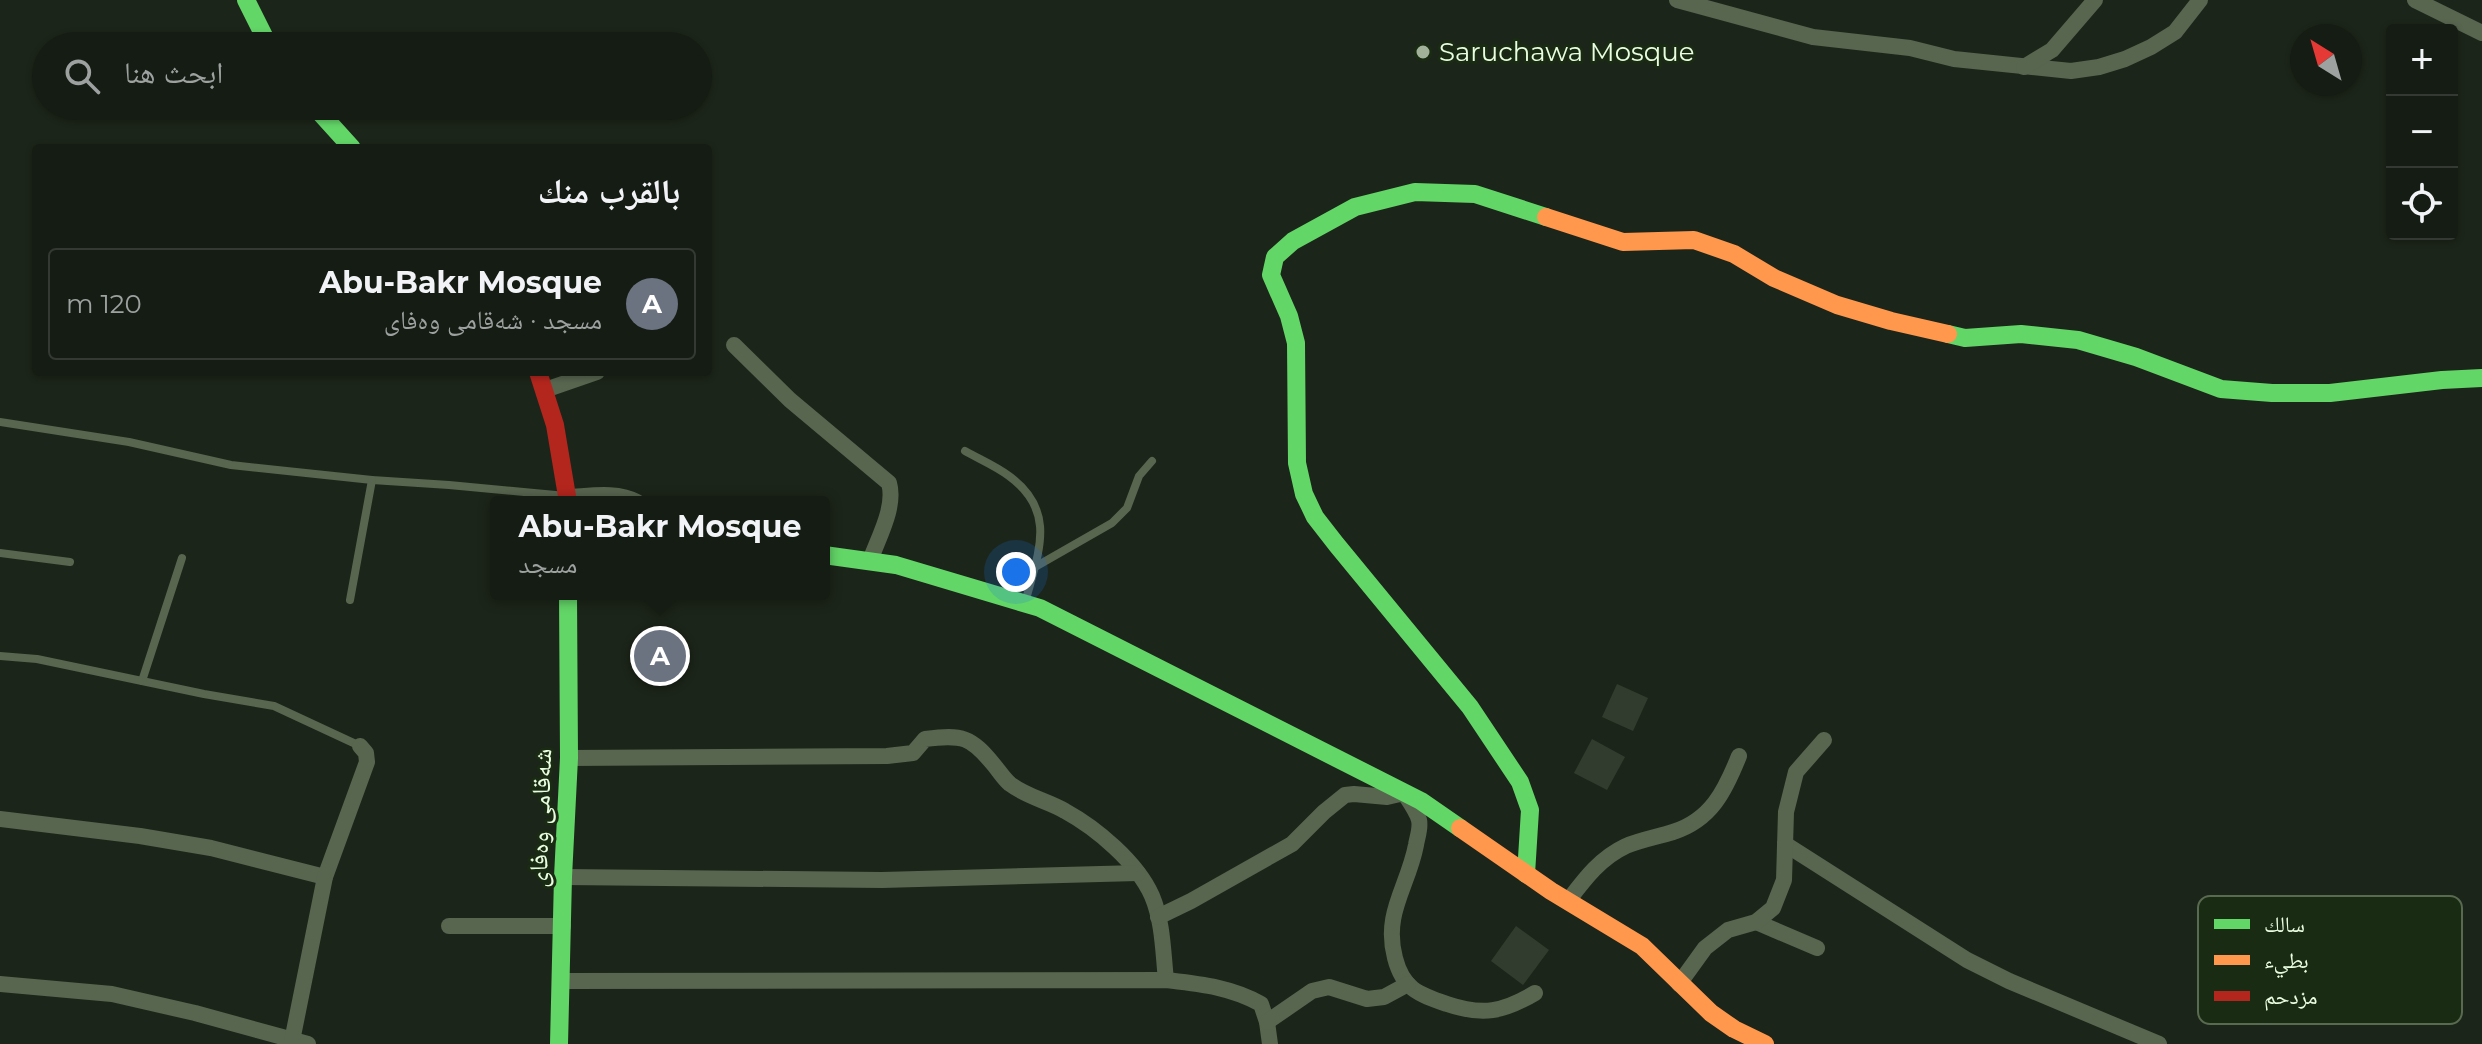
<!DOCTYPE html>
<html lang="ar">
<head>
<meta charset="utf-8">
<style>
  :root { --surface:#151c13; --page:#1e251c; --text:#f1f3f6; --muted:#9da1a0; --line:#343a33; --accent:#7c3aed }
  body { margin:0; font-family:Montserrat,"Noto Naskh Arabic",sans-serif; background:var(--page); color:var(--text); direction:rtl }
  .controls { position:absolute; right:24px; top:24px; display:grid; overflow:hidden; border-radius:8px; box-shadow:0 2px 6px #0004 }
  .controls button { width:72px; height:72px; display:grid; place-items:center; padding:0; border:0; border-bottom:2px solid var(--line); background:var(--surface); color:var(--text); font:40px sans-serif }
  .compass { position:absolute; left:2290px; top:24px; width:72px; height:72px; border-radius:50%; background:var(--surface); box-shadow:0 2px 6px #0004; rotate:323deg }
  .you { position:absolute; left:1016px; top:572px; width:28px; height:28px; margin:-20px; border:6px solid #fff; border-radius:50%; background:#1a73e8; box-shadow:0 0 0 12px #1a73e833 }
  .badge { display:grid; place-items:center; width:52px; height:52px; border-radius:50%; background:var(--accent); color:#fff; font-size:26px; font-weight:700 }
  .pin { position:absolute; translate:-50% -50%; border:4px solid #fff; box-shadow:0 2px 8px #0006 }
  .popup { position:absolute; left:490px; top:496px; width:340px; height:104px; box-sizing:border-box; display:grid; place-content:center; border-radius:8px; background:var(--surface); filter:drop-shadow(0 2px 6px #0005); font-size:26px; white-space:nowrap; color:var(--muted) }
  .popup b { font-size:30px; color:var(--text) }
  .popup::after { content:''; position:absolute; left:50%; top:100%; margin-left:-16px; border:16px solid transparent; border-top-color:var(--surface) }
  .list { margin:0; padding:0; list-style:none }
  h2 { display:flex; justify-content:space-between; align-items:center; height:104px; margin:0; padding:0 32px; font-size:34px }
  h2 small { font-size:26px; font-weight:400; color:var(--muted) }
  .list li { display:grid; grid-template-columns:52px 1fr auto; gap:24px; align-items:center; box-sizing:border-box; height:112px; margin:0 16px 16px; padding:0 16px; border:2px solid var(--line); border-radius:8px }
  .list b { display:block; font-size:30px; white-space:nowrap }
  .list p { margin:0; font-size:26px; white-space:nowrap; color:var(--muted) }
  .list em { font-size:26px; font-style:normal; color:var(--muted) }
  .icon { flex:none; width:44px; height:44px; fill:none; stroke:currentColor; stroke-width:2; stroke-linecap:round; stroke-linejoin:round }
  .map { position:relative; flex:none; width:2482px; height:1044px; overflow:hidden; direction:ltr }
  .search { position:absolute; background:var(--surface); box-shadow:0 2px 6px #0004; left:32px; top:32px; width:680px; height:88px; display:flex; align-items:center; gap:20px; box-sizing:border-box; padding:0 28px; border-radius:44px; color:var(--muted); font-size:30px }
  .panel { position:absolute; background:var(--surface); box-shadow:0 2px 6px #0004; left:32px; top:144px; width:680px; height:232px; border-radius:8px; direction:rtl }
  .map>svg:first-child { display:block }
  .building { fill:#323c2e }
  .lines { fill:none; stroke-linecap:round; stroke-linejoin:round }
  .lane { stroke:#58654f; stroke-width:8 }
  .street { stroke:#58654f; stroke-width:16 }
  .fast { stroke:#63d668; stroke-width:18 }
  .slow { stroke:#ff974d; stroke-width:18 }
  .jam { stroke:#b3261e; stroke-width:18 }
  .poi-dot { fill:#a1b19a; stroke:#1a2b13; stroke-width:3 }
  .labels { text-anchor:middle; stroke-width:6; stroke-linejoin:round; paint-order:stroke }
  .poi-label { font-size:26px; fill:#e9fde0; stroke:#1a2b13; text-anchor:start }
  .street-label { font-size:26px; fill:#e9fde0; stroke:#1a2b13 }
  .key { fill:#1a2b13; stroke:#586a50; stroke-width:2 }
  .key-label { font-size:22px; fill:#e9fde0 }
</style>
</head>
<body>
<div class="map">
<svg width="2482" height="1044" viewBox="0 0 2482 1044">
  <rect width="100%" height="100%" fill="#1c2519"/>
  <g class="building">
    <path d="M1617,684L1648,698L1633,731L1602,717Z"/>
    <path d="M1592,739L1625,757L1607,790L1574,773Z"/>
    <path d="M1516,926L1549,950L1523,985L1491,961Z"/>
  </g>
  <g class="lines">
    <g class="lane">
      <path d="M0,422L129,442L231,465L372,480L449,485L566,496"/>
      <path d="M965,451C979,459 996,466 1009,476C1058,512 1038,553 1025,603"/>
      <path d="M0,553L70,562"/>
      <path d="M1035,567L1112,523L1127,508L1139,476L1152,461"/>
      <path d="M350,600L372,480"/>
      <path d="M0,656L37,659L204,694L274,706L360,746"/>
      <path d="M142,681L182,558"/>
    </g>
    <g class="street">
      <path d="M1677,0L1813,37L1910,48L1954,59L2071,71L2099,67L2125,59L2151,47L2175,32L2200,0"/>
      <path d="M2415,0L2482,33"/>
      <path d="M2024,67L2052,50L2095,0"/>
      <path d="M734,345L790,400L889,483C896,507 878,538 870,561"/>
      <path d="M545,390L597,372"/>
      <path d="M568,497C590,496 617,491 637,502"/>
      <path d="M569,758L887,756L913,753L925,739C963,734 971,737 994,765C999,771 1004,779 1010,784C1027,797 1048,801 1065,811C1096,828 1137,862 1152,896C1163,922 1163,952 1166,980"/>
      <path d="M0,819L140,836L211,848L325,877"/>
      <path d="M1785,844L1967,960L2009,981L2159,1044"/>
      <path d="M563,877L882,880L1138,873"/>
      <path d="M1568,901C1584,880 1600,858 1626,846C1640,840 1657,837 1673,832C1711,820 1725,791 1739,756"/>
      <path d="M1158,917L1191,901L1292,844L1324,812L1345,795L1354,794L1387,797L1404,793C1409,801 1417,812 1419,820C1421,828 1417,838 1416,845C1408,887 1383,913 1395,958C1403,989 1418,994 1447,1004C1483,1016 1503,1012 1535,993"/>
      <path d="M1756,922L1817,948"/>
      <path d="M449,926H563"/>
      <path d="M560,981L1166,980C1200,984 1231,987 1261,1004L1267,1022L1270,1044"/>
      <path d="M0,984L112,994L195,1013L308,1044"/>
      <path d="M1679,984L1705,948L1728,930L1756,922L1773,908L1784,880L1786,812L1796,772L1824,740"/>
      <path d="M1267,1022L1312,991L1329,987L1367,999L1384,997L1408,984"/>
      <path d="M292,1041L325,877L367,762L366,753L360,746"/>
    </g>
    <g class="fast">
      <path d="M246,0L269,46"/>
      <path d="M314,106L352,148"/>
      <path d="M1948,334L1965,338L2021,334L2078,340L2136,357L2221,389L2272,393H2330L2442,380L2482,378"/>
      <path d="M824,555L896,565L1040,608L1421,801L1460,828"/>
      <path d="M1526,874L1530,810L1520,782L1470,707L1336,544L1315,517L1304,494L1297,463L1296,343L1289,316L1271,275L1275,257L1293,241L1355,207L1415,192L1475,194L1546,217"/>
      <path d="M559,1044L563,877L569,758L568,594"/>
    </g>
    <g class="slow">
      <path d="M1546,217L1623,242L1694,240L1734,254L1774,278L1837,305L1891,321L1948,334"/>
      <path d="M1460,828L1551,891L1642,946L1711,1013L1734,1029L1765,1044"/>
    </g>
    <path class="jam" d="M538,372L555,425L568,502"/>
  </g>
  <circle class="poi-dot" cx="1423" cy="52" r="8"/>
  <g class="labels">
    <g class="poi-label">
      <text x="1439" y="61">Saruchawa Mosque</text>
    </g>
    <g class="street-label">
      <text transform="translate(540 818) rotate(-88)" y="9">شەقامی وەفای</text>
    </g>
  </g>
  <rect x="2198" y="896" width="264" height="128" rx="12" class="key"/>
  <rect x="2214" y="919" width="36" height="10" fill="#63d668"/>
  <rect x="2214" y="955" width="36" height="10" fill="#ff974d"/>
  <rect x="2214" y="991" width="36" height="10" fill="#b3261e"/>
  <g class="key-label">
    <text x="2264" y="932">سالك</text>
    <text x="2264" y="968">بطيء</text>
    <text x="2264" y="1004">مزدحم</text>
  </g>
</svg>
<div class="controls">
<button>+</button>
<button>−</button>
<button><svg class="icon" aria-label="locate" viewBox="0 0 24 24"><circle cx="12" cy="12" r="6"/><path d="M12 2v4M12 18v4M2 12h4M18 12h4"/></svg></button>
</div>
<svg class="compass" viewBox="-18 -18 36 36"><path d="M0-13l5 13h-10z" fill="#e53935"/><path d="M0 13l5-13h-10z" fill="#9da1a0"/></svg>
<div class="you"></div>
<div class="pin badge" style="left:660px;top:656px;background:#6b7280">A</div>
<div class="popup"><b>Abu-Bakr Mosque</b>مسجد</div>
<div class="search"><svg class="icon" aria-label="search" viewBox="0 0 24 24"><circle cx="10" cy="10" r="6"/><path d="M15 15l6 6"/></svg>ابحث هنا</div>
<section class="panel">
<h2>بالقرب منك<small></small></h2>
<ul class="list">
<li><span class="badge" style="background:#6b7280">A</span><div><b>Abu-Bakr Mosque</b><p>مسجد · شەقامی وەفای</p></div><em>120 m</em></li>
</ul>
</section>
</div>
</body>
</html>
